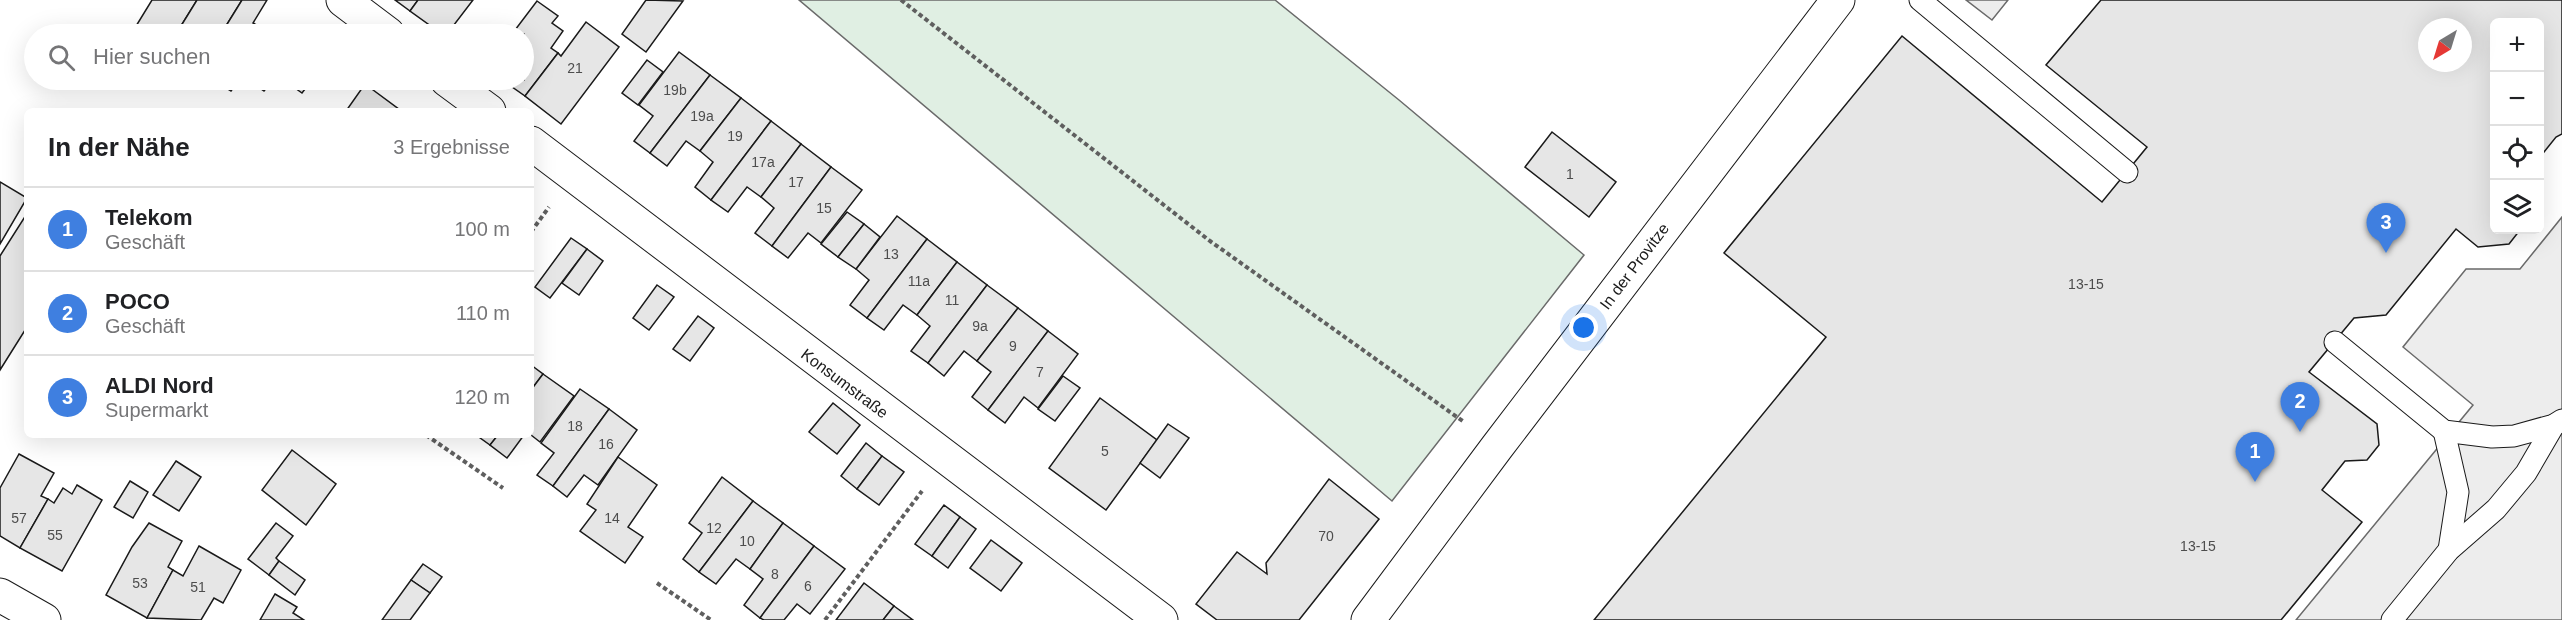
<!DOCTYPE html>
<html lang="de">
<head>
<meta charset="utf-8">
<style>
  :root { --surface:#fff; --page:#f6f6f6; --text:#202124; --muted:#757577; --line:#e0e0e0; --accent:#c62828 }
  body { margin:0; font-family:Arial,sans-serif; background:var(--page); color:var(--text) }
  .controls { position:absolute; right:18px; top:18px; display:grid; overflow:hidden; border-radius:9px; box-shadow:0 6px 24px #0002 }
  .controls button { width:54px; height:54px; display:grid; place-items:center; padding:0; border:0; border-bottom:2px solid var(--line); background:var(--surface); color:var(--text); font:30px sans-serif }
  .compass { position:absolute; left:2418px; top:18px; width:54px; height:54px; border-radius:50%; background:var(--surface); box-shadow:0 6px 24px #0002; rotate:218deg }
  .you { position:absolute; left:1584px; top:328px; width:21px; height:21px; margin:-15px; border:4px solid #fff; border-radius:50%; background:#1a73e8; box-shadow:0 0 0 9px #1a73e833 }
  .badge { display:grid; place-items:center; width:39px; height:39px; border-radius:50%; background:var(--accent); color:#fff; font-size:20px; font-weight:700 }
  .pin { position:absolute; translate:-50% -50px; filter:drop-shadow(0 2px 3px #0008) }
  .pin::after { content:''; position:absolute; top:32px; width:21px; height:18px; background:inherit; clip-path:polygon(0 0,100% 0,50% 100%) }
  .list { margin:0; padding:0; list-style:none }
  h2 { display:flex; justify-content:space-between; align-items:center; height:78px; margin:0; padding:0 24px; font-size:26px }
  h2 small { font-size:20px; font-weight:400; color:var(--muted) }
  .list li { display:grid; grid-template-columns:39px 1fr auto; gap:18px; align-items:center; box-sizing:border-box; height:84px; padding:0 24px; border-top:2px solid var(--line) }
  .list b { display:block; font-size:22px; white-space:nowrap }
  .list p { margin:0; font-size:20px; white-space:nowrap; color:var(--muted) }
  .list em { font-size:20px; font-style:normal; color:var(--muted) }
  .icon { flex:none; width:33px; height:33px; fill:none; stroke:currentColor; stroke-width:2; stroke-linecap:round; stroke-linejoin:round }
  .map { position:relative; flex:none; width:2562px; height:620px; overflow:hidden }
  .search { position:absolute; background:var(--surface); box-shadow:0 6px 24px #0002; left:24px; top:24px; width:510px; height:66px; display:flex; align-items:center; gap:15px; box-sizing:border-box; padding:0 21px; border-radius:33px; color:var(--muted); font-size:22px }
  .panel { position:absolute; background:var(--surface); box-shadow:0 6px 24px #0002; left:24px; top:108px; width:510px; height:330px; border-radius:9px }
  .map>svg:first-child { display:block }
  .green { fill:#e0efe3; stroke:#6a6a6a; stroke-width:1.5 }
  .parking { fill:#ededed; stroke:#6a6a6a; stroke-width:1.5 }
  .building { fill:#e6e6e6; stroke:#1a1a1a; stroke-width:1.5; fill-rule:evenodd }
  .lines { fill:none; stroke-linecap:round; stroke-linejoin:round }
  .lane-casing { stroke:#1a1a1a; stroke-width:23 }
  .street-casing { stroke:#1a1a1a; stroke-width:35 }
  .secondary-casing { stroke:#1a1a1a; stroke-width:35 }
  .path { stroke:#5f5f5f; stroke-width:4; stroke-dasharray:4.5 3; stroke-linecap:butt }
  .lane { stroke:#fff; stroke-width:21 }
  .street { stroke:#fff; stroke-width:33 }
  .secondary { stroke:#fff; stroke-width:33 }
  .labels { text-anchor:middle; stroke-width:4.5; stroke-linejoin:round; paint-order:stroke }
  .number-label { font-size:14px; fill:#4d4d4d }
  .street-label { font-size:16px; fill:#1a1a1a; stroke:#fff }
</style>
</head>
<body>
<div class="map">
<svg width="2562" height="620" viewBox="0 0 2562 620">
  <rect width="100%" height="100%" fill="#fff"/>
  <path class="green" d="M799,0H1275L1399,100L1584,255L1392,501Z"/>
  <g class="parking">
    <path d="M1966,0H2008L1992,20Z"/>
    <path d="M2562,217V620H2296L2473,405L2403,347L2466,269H2520Z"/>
  </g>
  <g class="building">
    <path d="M152,0H197L176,34H139L133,31Z"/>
    <path d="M197,0H242L221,34H176Z"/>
    <path d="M242,0H267L253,23L268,31L266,34H221Z"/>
    <path d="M395,0H418L410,11Z"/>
    <path d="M418,0H473L447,34H442L410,11Z"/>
    <path d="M646,0L683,1L646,52L622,34Z"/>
    <path d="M2101,0H2562V134L2556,137L2540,157V22H2494V230H2520L2509,244L2478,247L2456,229L2386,315L2354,318L2309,372L2377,424L2379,445L2367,460L2345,461L2322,490L2362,522L2281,620H1594L1826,337L1724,253L1902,36L2102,202L2147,147L2046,65ZM2427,27H2463V63H2427Z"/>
    <path d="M537,1L558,16L552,23L563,31L551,48L558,53L525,96L502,80H524V34H512Z"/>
    <path d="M586,22L619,47L561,124L525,96L558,53L561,56Z"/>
    <path d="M679,52L710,75L650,153L634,141L653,116L639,105Z"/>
    <path d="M647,60L663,72L638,105L622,93Z"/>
    <path d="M710,75L741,98L700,151L686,141L667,166L650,153Z"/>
    <path d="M213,80H239L231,91Z"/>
    <path d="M248,80H273L264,91Z"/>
    <path d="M284,80H312L302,93Z"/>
    <path d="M365,84L400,110V111H346Z"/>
    <path d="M741,98L771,121L711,200L695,187L713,162L700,151Z"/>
    <path d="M771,121L801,144L761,197L747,187L728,212L711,200Z"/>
    <path d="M1552,132L1616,182L1589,217L1525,167Z"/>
    <path d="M801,144L831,167L772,246L755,233L774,208L761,197Z"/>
    <path d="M831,167L862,190L821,243L808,233L788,258L772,246Z"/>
    <path d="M0,182L27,198L0,244Z"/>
    <path d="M847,212L864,224L838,257L821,244Z"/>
    <path d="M26,215L27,327L0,370V256Z"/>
    <path d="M897,216L927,239L867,318L850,305L869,280L856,269Z"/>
    <path d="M864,224L880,237L856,269L838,257Z"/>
    <path d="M571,238L587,249L550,298L535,287Z"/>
    <path d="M927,239L957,262L917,315L903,305L884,330L867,318Z"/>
    <path d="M587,249L603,261L579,295L562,283Z"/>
    <path d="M957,262L987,285L928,363L911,351L930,326L917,315Z"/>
    <path d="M657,285L674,297L649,330L633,318Z"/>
    <path d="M987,285L1018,308L977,361L964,351L944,376L928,363Z"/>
    <path d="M1018,308L1048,331L988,410L972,397L991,372L977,361Z"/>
    <path d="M698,316L714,328L690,361L673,349Z"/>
    <path d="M1048,331L1078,354L1038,408L1024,397L1005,423L988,410Z"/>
    <path d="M531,365L543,374L531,390Z"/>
    <path d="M543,374L574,396L540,442L531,435V390Z"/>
    <path d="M1063,376L1080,388L1055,421L1038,409Z"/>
    <path d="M580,389L609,409L553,486L537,475L554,453L541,443Z"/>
    <path d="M1100,398L1157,440L1106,510L1049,468Z"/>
    <path d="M833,403L860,425L837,454L809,432Z"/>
    <path d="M609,409L637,430L598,485L584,475L567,497L553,486Z"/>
    <path d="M1168,424L1189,438L1160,478L1140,463Z"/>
    <path d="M476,435H498L490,445Z"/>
    <path d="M498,435H524L507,458L490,445Z"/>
    <path d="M866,443L882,456L857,489L841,476Z"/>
    <path d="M292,450L336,484L306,525L262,490Z"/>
    <path d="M19,454L54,473L41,496L48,499L20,548L0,536V488Z"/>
    <path d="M882,456L904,472L879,505L857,489Z"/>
    <path d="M618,457L657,485L628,527L643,537L625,563L580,531L596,510L587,504Z"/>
    <path d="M176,461L201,477L179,511L153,495Z"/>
    <path d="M722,477L753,501L699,572L683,559L702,533L689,523Z"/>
    <path d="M1329,479L1379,519L1299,620H1217L1196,604L1237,552L1267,574L1266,563Z"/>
    <path d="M130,481L148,492L133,518L114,507Z"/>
    <path d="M77,485L102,500L62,571L20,548L48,499L54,503L63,488L72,494Z"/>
    <path d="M753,501L783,523L750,569L736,559L716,584L699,572Z"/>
    <path d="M944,505L960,517L932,556L915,544Z"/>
    <path d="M960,517L976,529L948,568L932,556Z"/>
    <path d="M149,523L182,541L168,567L173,570L147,618L106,595L132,547Z"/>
    <path d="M276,523L293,536L276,558L279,561L269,575L248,559Z"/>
    <path d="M783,523L814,546L760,618L744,605L763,579L750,569Z"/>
    <path d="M991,540L1022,563L1001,591L970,568Z"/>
    <path d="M199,546L241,570L223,603L214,598L201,620L147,618L173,570L183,576Z"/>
    <path d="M814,546L845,569L810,614L797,604L784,620H764L760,618Z"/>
    <path d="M279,561L305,580L295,595L269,575Z"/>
    <path d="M423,564L442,577L430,593L411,580Z"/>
    <path d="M411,580L430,593L410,620H382Z"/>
    <path d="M864,583L894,606L883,620H836Z"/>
    <path d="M275,594L297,607L293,613L304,620H260Z"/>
    <path d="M894,606L913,620H883Z"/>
  </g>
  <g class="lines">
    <defs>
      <g id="lane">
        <path d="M1920,0L2127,172"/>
        <path d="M2335,342L2444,431L2492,437L2514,436L2554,425L2562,420"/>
        <path d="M2444,431L2458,492L2449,550"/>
        <path d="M2392,620L2449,550L2496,509L2526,473L2554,425"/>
      </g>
      <g id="street">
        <path d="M343,0L388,34"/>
        <path d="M447,80L489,111"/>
        <path d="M531,143L1161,620"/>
        <path d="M1368,620L1497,447L1838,0"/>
      </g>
      <path id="secondary" d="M0,595L44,620"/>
    </defs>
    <use href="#lane" class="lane-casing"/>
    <use href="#street" class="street-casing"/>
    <use href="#secondary" class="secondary-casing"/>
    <g class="path">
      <path d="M901,0L1210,241L1464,422"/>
      <path d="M531,232L549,207"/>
      <path d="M426,435L503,488"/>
      <path d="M657,583L711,620"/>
      <path d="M825,620L922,491"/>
    </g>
    <use href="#lane" class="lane"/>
    <use href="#street" class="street"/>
    <use href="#secondary" class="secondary"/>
  </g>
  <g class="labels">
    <g class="number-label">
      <text x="575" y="73">21</text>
      <text x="675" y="95">19b</text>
      <text x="702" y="121">19a</text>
      <text x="735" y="141">19</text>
      <text x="763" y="167">17a</text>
      <text x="1570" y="179">1</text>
      <text x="796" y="187">17</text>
      <text x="824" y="213">15</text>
      <text x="891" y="259">13</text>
      <text x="919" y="286">11a</text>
      <text x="2086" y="289">13-15</text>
      <text x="952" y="305">11</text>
      <text x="980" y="331">9a</text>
      <text x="1013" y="351">9</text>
      <text x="1040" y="377">7</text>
      <text x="575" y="431">18</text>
      <text x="606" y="449">16</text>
      <text x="1105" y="456">5</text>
      <text x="19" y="523">57</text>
      <text x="612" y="523">14</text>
      <text x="714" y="533">12</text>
      <text x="55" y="540">55</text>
      <text x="1326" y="541">70</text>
      <text x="747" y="546">10</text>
      <text x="2198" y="551">13-15</text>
      <text x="775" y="579">8</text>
      <text x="140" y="588">53</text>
      <text x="808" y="591">6</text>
      <text x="198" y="592">51</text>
    </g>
    <g class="street-label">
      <text transform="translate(1634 266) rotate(-53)" y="6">In der Provitze</text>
      <text transform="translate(845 383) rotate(37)" y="6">Konsumstraße</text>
    </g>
  </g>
</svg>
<div class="controls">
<button>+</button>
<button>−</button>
<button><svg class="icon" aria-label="locate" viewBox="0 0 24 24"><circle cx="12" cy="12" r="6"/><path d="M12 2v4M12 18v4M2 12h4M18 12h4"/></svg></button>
<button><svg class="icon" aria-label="layers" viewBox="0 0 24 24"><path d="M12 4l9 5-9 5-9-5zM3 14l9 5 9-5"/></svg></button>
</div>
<svg class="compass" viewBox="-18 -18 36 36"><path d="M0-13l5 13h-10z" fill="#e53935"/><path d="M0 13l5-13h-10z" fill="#757577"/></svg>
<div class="you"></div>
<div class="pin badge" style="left:2255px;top:482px;background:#3f7fe0">1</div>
<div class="pin badge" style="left:2300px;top:432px;background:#3f7fe0">2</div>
<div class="pin badge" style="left:2386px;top:253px;background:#3f7fe0">3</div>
<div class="search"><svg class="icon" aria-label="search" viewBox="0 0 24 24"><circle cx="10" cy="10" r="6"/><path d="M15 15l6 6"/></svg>Hier suchen</div>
<section class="panel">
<h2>In der Nähe<small>3 Ergebnisse</small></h2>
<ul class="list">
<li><span class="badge" style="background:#3f7fe0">1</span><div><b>Telekom</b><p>Geschäft</p></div><em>100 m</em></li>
<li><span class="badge" style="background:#3f7fe0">2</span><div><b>POCO</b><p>Geschäft</p></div><em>110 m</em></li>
<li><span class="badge" style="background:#3f7fe0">3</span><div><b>ALDI Nord</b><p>Supermarkt</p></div><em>120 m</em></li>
</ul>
</section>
</div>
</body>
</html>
